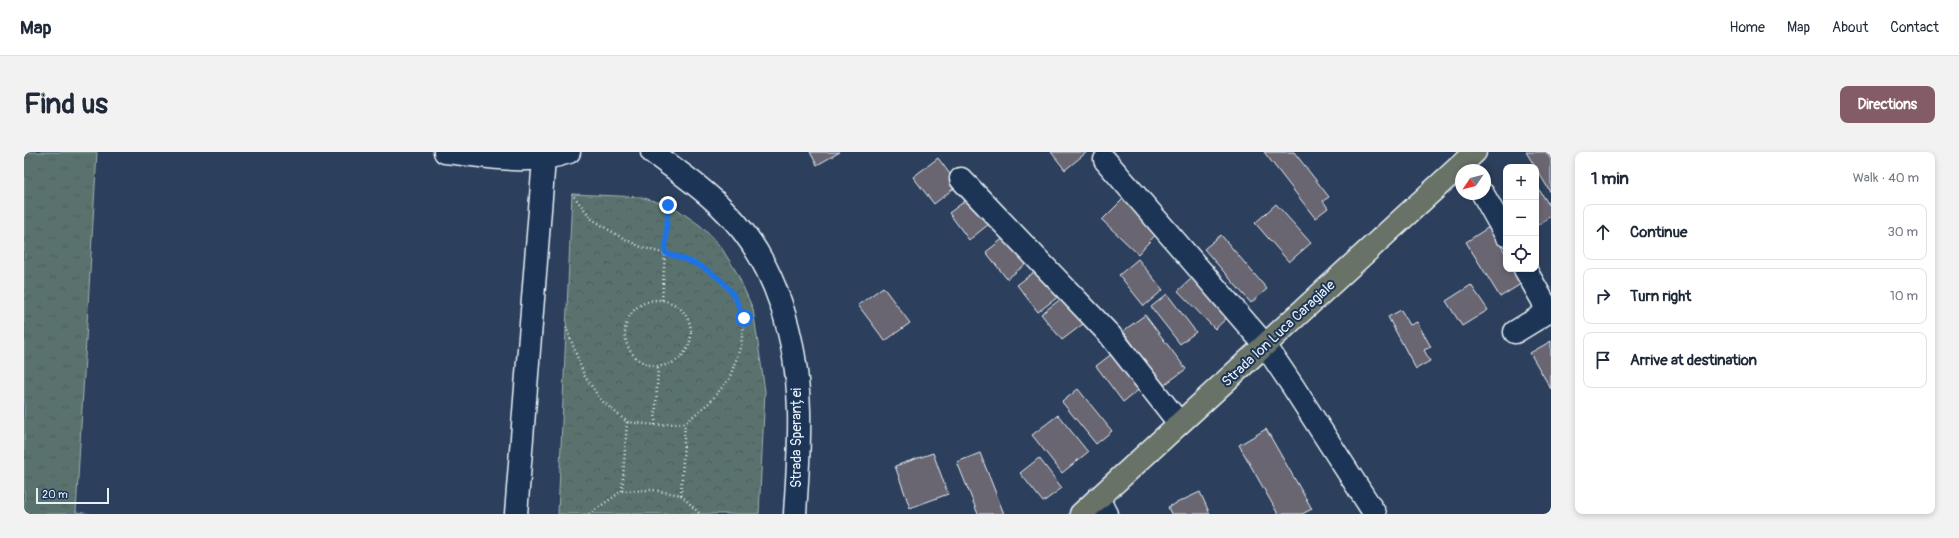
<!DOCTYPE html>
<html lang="en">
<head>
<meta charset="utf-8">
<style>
  :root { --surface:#fff; --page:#f2f2f3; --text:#1f2937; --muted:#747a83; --line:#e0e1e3; --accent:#845c67 }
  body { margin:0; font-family:Pangolin,sans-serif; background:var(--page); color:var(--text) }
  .controls { position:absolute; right:12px; top:12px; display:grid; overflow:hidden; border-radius:8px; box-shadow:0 2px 6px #0003 }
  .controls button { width:36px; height:36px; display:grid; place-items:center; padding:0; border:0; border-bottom:1px solid var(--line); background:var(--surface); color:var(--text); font:20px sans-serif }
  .compass { position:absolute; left:1431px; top:12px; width:36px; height:36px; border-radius:50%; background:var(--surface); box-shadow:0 2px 6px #0003; rotate:235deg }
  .scale { position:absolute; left:12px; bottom:10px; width:73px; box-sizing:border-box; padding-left:4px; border:2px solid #e8f1f8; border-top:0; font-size:11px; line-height:14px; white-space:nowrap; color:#e8f1f8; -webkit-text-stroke:3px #1d3557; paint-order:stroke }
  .stop { position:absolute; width:12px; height:12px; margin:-9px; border:3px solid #1a73e8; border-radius:50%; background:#fff }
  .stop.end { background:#1a73e8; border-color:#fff; box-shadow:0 1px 4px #0008 }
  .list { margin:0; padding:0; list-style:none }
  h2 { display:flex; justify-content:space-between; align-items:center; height:52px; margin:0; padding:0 16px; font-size:17px }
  h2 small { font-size:13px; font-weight:400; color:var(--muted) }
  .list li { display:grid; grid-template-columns:26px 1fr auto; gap:12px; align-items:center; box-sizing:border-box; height:56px; margin:0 8px 8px; padding:0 8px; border:1px solid var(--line); border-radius:8px }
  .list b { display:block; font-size:15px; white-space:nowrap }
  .list em { font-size:13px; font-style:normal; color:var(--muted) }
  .icon { flex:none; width:22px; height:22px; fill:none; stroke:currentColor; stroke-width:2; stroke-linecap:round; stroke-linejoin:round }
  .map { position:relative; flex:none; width:1527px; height:362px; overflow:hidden; border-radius:8px }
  header { display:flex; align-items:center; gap:24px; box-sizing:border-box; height:56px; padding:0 20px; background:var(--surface); border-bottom:1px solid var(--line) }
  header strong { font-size:19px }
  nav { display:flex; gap:22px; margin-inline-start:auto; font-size:14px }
  .intro { display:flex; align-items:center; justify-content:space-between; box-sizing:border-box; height:96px; padding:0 24px }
  h1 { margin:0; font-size:28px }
  .button { padding:10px 18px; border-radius:8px; background:var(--accent); color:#fff; font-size:14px; font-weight:700 }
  main { display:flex; gap:24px; padding:0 24px }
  aside { flex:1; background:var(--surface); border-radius:8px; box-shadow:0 2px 6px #0003 }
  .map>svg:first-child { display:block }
  .grass { fill:url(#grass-tufts); stroke:#a1b2b3 }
  .park { fill:url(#park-crowns); stroke:#a1b2b3 }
  .building { fill:#696672; stroke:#e8f1f8 }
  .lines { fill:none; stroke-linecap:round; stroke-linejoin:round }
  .minor-casing { stroke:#e8f1f8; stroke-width:25 }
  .major-casing { stroke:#e8f1f8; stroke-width:25 }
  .path { stroke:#e8f1f8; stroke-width:2.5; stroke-dasharray:1 3; stroke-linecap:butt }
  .minor { stroke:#1d3557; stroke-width:22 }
  .major { stroke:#697266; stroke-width:22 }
  .route { stroke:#1a73e8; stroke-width:5 }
  .labels { text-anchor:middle; stroke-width:4; stroke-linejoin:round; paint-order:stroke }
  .street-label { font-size:14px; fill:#e8f1f8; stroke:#1d3557 }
</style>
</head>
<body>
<header>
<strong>Map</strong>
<nav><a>Home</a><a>Map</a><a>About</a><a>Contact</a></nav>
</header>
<div class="intro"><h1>Find us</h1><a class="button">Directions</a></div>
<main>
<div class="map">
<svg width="1527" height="362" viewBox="0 0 1527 362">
  <defs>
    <pattern id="grass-tufts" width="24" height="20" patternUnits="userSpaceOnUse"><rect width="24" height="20" fill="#5a726e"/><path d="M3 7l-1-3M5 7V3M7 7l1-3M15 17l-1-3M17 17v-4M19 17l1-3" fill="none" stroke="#4f5b5a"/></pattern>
    <pattern id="park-crowns" width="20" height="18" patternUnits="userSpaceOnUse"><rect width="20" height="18" fill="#5a726e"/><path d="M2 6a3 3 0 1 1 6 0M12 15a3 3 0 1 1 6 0" fill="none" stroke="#4f5b5a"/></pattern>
  </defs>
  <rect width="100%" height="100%" fill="#2c3f5c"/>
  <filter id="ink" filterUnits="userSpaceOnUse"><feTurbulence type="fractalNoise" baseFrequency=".025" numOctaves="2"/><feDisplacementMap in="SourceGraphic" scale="8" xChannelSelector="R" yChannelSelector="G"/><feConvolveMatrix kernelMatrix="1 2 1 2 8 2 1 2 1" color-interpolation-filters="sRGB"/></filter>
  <g filter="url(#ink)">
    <path class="grass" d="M0,0H73L52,360L66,362H0Z"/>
    <path class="park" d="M548,42L617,45L650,55L677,74L697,95L713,121L729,157L741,239L735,362H534Z"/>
    <g class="building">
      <path d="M786,0H816L793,13Z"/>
      <path d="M1027,0H1063L1041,18Z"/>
      <path d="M1240,0H1270L1305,45L1299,49L1304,56L1291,66Z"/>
      <path d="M1502,0H1522L1527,8V41Z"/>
      <path d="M914,6L934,33L910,52L889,25Z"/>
      <path d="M1512,33L1527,56V64L1512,74Z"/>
      <path d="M950,42L970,68L945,88L925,61Z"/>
      <path d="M1100,46L1135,79L1114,102L1078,68Z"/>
      <path d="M1252,52L1287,91L1265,110L1231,71Z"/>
      <path d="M1465,75L1482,102V117H1491L1500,130L1476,145L1442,90Z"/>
      <path d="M986,81L1007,108L983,127L962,100Z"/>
      <path d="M1197,83L1243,137L1227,151L1180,97Z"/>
      <path d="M1114,107L1139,138L1120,154L1095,123Z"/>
      <path d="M1018,114L1039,141L1014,160L993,133Z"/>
      <path d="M1169,125L1205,164L1191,177L1154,139Z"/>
      <path d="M1447,133L1464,158L1438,174L1422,149Z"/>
      <path d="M859,135L886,171L861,189L834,153Z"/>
      <path d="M1143,142L1172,180L1156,192L1127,155Z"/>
      <path d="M1042,143L1063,169L1038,188L1017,162Z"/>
      <path d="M1377,158L1386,173L1393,170L1407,195L1400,198L1406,209L1392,217L1364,165Z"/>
      <path d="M1121,163L1162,217L1139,234L1099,179Z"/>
      <path d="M1527,189V237L1506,201Z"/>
      <path d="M1089,201L1117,236L1099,250L1072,214Z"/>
      <path d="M1054,237L1088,279L1072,292L1038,250Z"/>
      <path d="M1034,263L1064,300L1038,321L1008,283Z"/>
      <path d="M1242,277L1288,357L1278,362H1254L1215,293Z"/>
      <path d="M909,301L924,342L886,356L871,314Z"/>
      <path d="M956,301L980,362H954L933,310Z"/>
      <path d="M1015,306L1038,336L1019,350L996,321Z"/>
      <path d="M1176,340L1186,362H1147L1144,355Z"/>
    </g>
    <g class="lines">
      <defs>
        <g id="minor">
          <path d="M421,0C463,4 504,14 545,0"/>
          <path d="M628,0C653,19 679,36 701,59C753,110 773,188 775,259C776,293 773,328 771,362"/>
          <path d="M1081,8L1241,193L1268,233L1351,362"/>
          <path d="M937,27L1086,183L1155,271"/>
          <path d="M1459,42L1482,83"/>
          <path d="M1491,180L1522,161L1519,149L1501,117"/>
          <path d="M1074,346L1082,362"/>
          <path d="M492,362L520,7"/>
        </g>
        <path id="major" d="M1057,362L1451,0"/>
      </defs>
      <use href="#minor" class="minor-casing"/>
      <use href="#major" class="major-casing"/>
      <g class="path">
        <circle cx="634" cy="181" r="33"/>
        <path d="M638,148L644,53"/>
        <path d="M542,175L560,223L577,248L603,270L631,273L661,271L686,250L705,227L717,194L720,166L706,138L690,123L670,110L617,95L593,83L568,67L548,42"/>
        <path d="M631,273L634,215"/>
        <path d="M598,339L603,270"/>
        <path d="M657,343L661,271"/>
        <path d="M565,362L598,339L629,338L657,343L676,362"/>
      </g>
      <use href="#minor" class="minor"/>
      <use href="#major" class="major"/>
    </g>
  </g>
  <g class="lines" filter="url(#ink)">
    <path class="route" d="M644,53L641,101C666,108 689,117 706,138C712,145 715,157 720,166"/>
  </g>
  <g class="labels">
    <g class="street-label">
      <text transform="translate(1254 181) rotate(-43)" y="5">Strada Ion Luca Caragiale</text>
      <text transform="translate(772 286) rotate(-90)" y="5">Strada Speranței</text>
    </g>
  </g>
</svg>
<div class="controls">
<button>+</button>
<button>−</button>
<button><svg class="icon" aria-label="locate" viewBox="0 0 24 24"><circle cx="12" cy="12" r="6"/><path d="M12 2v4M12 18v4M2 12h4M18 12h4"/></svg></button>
</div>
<svg class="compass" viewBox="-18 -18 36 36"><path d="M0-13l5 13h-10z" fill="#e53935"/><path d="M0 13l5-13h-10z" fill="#747a83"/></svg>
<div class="scale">20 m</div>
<div class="stop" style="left:720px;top:166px"></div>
<div class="stop end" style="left:644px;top:53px"></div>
</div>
<aside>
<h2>1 min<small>Walk · 40 m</small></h2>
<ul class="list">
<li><svg class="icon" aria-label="ahead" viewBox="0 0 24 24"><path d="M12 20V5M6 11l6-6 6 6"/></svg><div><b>Continue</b></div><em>30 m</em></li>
<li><svg class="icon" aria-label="right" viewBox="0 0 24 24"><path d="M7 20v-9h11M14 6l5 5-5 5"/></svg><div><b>Turn right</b></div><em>10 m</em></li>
<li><svg class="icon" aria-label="arrive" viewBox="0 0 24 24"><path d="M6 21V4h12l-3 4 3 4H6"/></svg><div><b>Arrive at destination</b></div></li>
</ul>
</aside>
</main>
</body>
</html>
